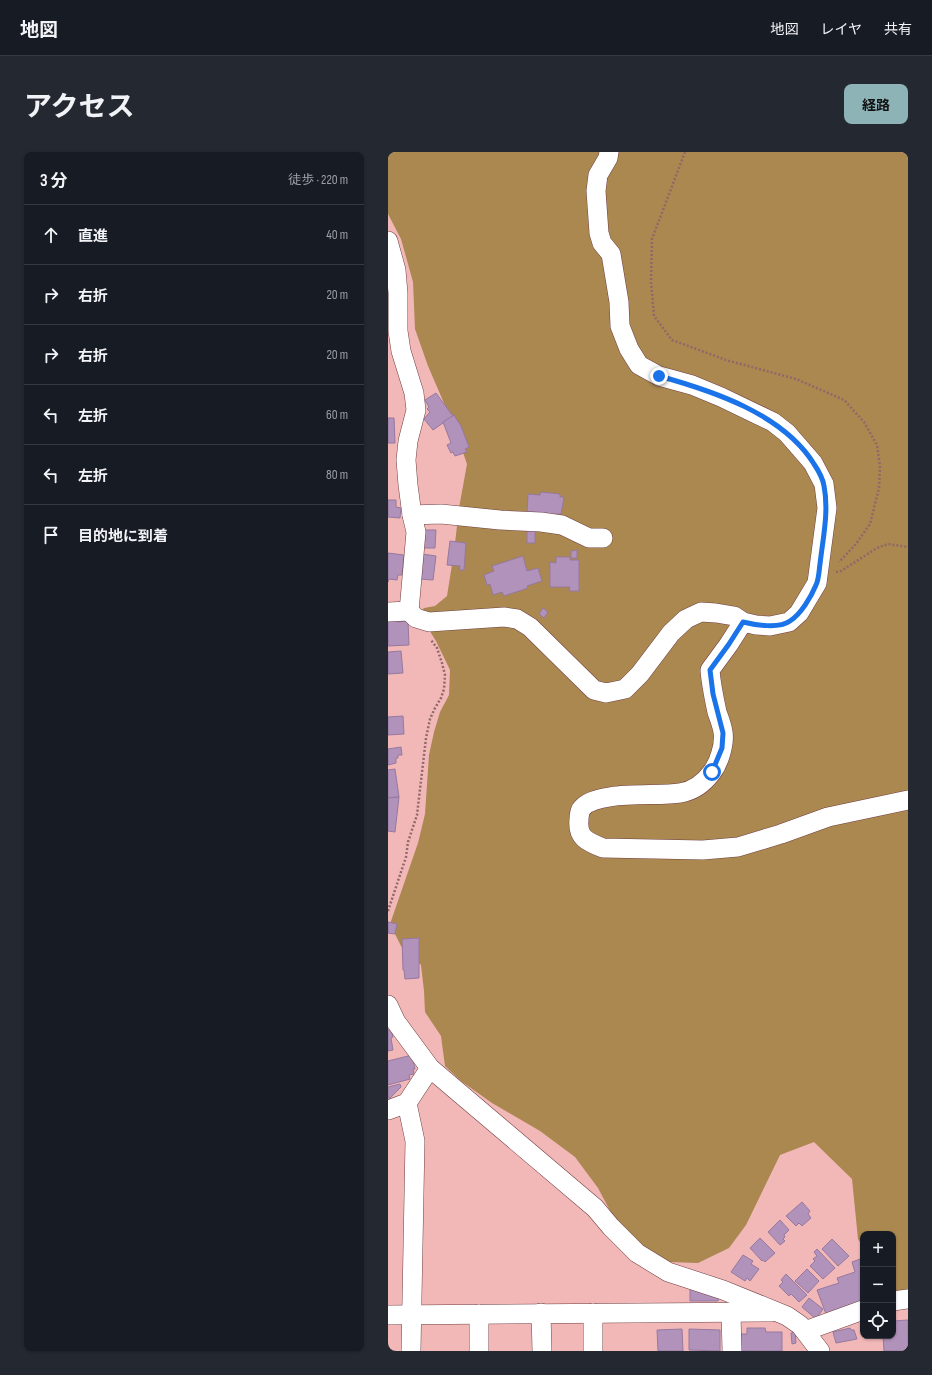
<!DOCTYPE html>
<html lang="ja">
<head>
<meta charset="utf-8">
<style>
  :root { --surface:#171b24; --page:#242831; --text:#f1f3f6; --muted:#9ea1a6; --line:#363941; --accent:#8eb3b6 }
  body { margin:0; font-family:"Sofia Sans Condensed","Noto Sans JP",sans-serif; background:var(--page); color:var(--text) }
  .controls { position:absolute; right:12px; bottom:12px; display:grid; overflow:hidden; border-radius:8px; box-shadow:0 1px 3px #0004 }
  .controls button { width:36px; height:36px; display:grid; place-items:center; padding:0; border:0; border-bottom:1px solid var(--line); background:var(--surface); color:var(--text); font:20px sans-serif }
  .stop { position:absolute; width:12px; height:12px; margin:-9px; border:3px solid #1a73e8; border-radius:50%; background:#fff }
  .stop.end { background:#1a73e8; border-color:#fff; box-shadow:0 1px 4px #0008 }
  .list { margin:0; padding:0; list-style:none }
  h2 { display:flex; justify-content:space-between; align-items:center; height:52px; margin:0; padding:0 16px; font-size:17px }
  h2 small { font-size:13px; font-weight:400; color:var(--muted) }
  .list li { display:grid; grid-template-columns:26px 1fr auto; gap:12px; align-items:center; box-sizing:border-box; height:60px; padding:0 16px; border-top:1px solid var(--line) }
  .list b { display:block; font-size:15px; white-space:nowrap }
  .list em { font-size:13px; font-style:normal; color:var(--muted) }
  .icon { flex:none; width:22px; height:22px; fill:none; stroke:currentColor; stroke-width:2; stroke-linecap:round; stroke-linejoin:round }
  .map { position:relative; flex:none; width:520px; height:1199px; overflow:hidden; border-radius:8px }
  header { display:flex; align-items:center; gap:24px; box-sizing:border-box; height:56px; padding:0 20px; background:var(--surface); border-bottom:1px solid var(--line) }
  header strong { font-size:19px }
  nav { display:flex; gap:22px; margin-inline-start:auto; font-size:14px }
  .intro { display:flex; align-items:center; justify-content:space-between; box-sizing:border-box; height:96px; padding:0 24px }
  h1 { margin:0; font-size:28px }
  .button { padding:10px 18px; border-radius:8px; background:var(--accent); color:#111; font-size:14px; font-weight:700 }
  main { display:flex; gap:24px; padding:0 24px }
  aside { flex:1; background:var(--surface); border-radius:8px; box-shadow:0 1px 3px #0004 }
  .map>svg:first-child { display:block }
  .forest { fill:#aa8850 }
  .building { fill:#b192ba; stroke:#96789f }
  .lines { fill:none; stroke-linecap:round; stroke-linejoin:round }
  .minor-casing { stroke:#703f41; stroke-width:20 }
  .path { stroke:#8f6868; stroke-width:2.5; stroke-dasharray:2 2; stroke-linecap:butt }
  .minor { stroke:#fff; stroke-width:19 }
  .route { stroke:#1a73e8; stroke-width:5 }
</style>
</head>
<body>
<header>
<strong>地図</strong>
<nav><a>地図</a><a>レイヤ</a><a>共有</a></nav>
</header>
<div class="intro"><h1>アクセス</h1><a class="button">経路</a></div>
<main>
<aside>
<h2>3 分<small>徒歩 · 220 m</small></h2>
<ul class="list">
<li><svg class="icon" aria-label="ahead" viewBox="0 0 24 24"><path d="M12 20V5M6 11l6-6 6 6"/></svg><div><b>直進</b></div><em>40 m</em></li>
<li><svg class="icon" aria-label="right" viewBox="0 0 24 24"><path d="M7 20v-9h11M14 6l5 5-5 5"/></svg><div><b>右折</b></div><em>20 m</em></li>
<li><svg class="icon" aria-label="right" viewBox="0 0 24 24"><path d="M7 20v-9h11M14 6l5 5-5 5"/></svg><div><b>右折</b></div><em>20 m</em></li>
<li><svg class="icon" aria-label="left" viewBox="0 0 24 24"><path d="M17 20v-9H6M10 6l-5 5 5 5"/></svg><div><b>左折</b></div><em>60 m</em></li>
<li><svg class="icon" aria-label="left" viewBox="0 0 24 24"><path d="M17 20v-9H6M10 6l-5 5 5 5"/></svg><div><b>左折</b></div><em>80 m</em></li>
<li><svg class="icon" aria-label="arrive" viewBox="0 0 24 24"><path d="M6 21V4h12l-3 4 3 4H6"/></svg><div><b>目的地に到着</b></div></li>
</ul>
</aside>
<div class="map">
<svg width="520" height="1199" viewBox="0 0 520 1199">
  <rect width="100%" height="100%" fill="#f2b8b8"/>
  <path class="forest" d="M0,0H520V1153L505,1145V1082H475V1095L470,1087L464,1027L426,990L392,1003L358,1073L341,1096L310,1111L280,1110L243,1086L227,1068L210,1036L187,1005L152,979L104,951L73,929L57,914L53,884L37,860L36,839L33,813L13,794L2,772L30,691L37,662L41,603L46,580L52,560L61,543L62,518L48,489L31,462L36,456L47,454L59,444L66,400L71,356L79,312L65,272L40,214L27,177L25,130L13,87L0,62Z"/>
  <g class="building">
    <path d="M48,241L65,264L45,278L36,267L42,260L39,257L41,255L37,248Z"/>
    <path d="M66,263L73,274L81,295L77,297L79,300L67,304L65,300L63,301L59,293L63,291L55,270Z"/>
    <path d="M0,266H6L7,291H0Z"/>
    <path d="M153,340L172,342V345H176L173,362H167V365L139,361L140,342L152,343Z"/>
    <path d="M0,348H8V355L13,356L12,366L0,365Z"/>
    <rect x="139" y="377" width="8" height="14"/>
    <path d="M35,378H48L47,396H34Z"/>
    <path d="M62,389L78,391L76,418H71L72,414L59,413Z"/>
    <path d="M189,398V406H183V399Z"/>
    <path d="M0,401L16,403L14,423H10L9,428L1,427L0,430Z"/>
    <path d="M34,402L48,404L45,428L31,427Z"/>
    <path d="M135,404L139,419L150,416L154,429L139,434L140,436L116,444L114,440L105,443L102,432L99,433L96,423L106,419L104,414Z"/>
    <path d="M168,405H182V408H191V439H181L182,435H162V410L168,411Z"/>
    <path d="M155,456L160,460L156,466L151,462Z"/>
    <path d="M0,467H9V470L20,469L21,493L0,494Z"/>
    <path d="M13,499L15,521L0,522V500Z"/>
    <path d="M15,564L16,582L0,583V565Z"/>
    <path d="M13,595L14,603H10V606H8V611L0,613V597Z"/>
    <path d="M7,617L11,645L0,646V618Z"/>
    <path d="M11,645L7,680L0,679V646Z"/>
    <path d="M0,770L9,772L7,782L0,781Z"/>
    <path d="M31,786V826L17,827L16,818H15L14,787Z"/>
    <path d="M0,878H3L5,885L3,886L5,898L0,899Z"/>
    <path d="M24,903L27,917H25L26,922L21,923L22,927L0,933V909Z"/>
    <path d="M12,932L13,935L2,946H0V935Z"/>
    <path d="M414,1050L422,1059L420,1062L423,1066L414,1074L411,1071L408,1074L398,1064Z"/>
    <path d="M392,1068L401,1078L396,1083L397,1085L395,1087L397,1089L392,1093L380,1080Z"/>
    <path d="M372,1086L387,1101L377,1110L375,1108L374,1109L362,1096Z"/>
    <path d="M444,1087L461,1104L450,1114L434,1097Z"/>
    <path d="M429,1097L447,1116L435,1127L422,1114L427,1109L425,1107L429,1104L426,1100Z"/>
    <path d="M355,1103L365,1109L363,1112L371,1117L362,1129L359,1126L357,1129L343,1120Z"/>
    <path d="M475,1106V1155L438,1162L429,1138L451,1131L449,1126L467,1120L464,1110Z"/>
    <path d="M419,1117L431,1129L420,1141L407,1129Z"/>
    <path d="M398,1122L419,1143L411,1150L403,1142L401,1144L391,1134L395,1130L393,1128Z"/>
    <path d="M302,1136L331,1144L330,1149H302Z"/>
    <path d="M421,1146L435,1157L428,1167L414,1155Z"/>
    <path d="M520,1168V1199H496L495,1184H505V1169Z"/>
    <path d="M359,1176H377L378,1180H394V1199H353V1182H359Z"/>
    <path d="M462,1176L463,1178H466L469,1187L448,1191L445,1180Z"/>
    <path d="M294,1177L295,1199H270L269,1178Z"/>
    <path d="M301,1177L332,1178V1199L301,1198Z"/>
    <path d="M407,1180L408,1191L404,1192L403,1181Z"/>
  </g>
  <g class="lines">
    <defs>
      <g id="minor">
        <path d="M0,89L8,118L10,141V179L13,199L26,241L28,258L20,289L18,308L20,333L24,363L28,380L21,459L0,460"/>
        <path d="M24,363L53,362L112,368L153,370L174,373L201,386H215"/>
        <path d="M21,459L28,466L41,470L116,465L129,467L142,475L206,538L218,541L237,537L252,522L283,481L298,467L313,460L328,461L346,464L355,470L368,473L382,474L401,470L411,461L429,431L439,356L436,332L425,311L399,281L385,270L333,245L304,233L271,224L251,213L241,197L232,174L231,150L223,102L214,91L211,81L208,39L210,23L220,6L221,0"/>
        <path d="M355,470L341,492L322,518C323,532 326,546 329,560C331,566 334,573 335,580C337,592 331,611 324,620C316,631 305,639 292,641C269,645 209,638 194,656C192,658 191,664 191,668C189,686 200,690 215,696L315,698L350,695L393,682L440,665L520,648"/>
        <path d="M0,853L8,870L42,916L207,1056L223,1075L249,1101L280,1120L335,1138L399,1164L412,1173L432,1199"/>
        <path d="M19,951L27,989L23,1199"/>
        <path d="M0,958L19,951L42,916"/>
        <path d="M505,1149L520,1147"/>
        <path d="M153,1161L154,1199"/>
        <path d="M343,1161L344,1199"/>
        <path d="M91,1162V1199"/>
        <path d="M0,1163L383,1160"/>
        <path d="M417,1179L475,1158"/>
        <path d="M205,1199V1161"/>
      </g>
    </defs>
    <use href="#minor" class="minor-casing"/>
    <g class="path">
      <path d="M297,0L264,87L263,130L266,164L284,188L338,208L408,227L456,248L476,270L489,293L492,314L491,336L482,372L468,392L451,410"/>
      <path d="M448,420L453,419L489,396L500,392L520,395"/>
      <path d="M0,759L18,705L20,690L29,663L38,586L42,567L47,556L53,546L56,537L57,523L54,511L49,496L43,488"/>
    </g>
    <use href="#minor" class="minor"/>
  </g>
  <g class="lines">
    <path class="route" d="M271,224C325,239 395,262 426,312C430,318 435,327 436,334C441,359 435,386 432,412C431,418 431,427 428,433C423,445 413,462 402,469C391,477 367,473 355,470L341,492L322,518L325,542L335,581L334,596L324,620"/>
  </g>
</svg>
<div class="controls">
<button>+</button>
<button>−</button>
<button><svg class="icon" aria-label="locate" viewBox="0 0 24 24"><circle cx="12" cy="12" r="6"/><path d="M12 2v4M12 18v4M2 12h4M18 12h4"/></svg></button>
</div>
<div class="stop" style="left:324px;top:620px"></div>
<div class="stop end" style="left:271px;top:224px"></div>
</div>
</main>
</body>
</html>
